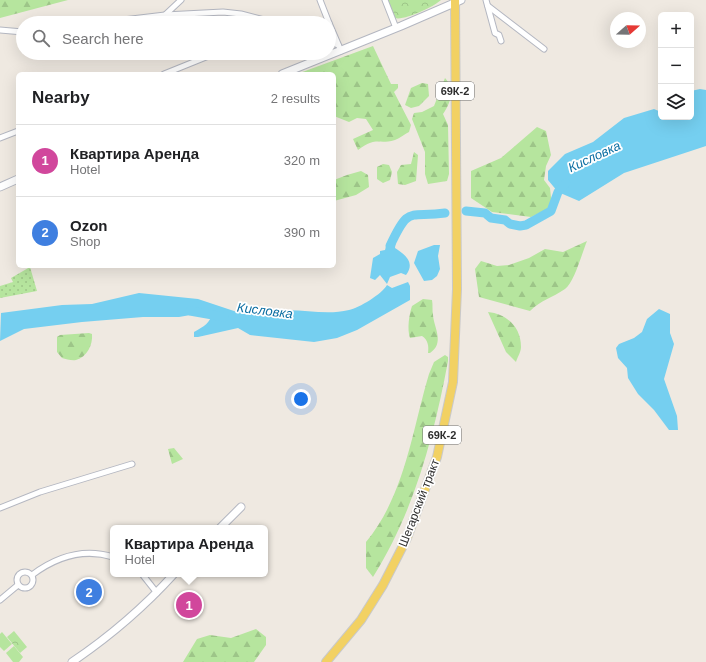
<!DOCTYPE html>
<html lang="en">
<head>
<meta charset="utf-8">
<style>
  :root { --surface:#fff; --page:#f6f6f6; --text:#202124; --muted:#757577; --line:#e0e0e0; --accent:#4264fb }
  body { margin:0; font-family:Helvetica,sans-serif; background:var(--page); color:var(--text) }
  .controls { position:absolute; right:12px; top:12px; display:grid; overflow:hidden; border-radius:6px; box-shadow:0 4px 16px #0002 }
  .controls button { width:36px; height:36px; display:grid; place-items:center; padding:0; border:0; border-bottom:1px solid var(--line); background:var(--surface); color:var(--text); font:20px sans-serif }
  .compass { position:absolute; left:610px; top:12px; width:36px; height:36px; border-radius:50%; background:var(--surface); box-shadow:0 4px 16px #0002; rotate:70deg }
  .you { position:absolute; left:301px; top:399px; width:14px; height:14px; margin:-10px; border:3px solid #fff; border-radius:50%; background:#1a73e8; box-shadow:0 0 0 6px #1a73e833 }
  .badge { display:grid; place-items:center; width:26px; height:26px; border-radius:50%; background:var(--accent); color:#fff; font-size:13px; font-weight:700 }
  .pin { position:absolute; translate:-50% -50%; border:2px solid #fff; box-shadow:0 1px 4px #0006 }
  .popup { position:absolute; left:110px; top:525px; width:158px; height:52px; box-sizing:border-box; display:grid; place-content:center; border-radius:6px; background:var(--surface); filter:drop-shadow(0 1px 3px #0005); font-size:13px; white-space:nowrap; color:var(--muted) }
  .popup b { font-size:15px; color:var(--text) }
  .popup::after { content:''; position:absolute; left:50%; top:100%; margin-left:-8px; border:8px solid transparent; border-top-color:var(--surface) }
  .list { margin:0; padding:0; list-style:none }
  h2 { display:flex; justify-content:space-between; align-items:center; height:52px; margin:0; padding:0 16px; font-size:17px }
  h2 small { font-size:13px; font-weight:400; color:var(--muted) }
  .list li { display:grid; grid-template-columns:26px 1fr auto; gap:12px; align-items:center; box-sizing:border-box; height:72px; padding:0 16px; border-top:1px solid var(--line) }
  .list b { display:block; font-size:15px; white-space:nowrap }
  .list p { margin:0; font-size:13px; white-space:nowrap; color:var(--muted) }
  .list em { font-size:13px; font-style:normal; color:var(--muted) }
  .icon { flex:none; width:22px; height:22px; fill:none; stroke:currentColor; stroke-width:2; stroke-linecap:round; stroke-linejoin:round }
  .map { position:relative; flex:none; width:706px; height:662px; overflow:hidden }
  .search { position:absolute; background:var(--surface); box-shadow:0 4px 16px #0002; left:16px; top:16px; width:320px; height:44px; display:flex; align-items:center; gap:10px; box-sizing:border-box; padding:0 14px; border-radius:22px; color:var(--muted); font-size:15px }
  .panel { position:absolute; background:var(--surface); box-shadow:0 4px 16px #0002; left:16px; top:72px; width:320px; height:196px; border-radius:6px }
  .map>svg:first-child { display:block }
  .grass { fill:#b6e59e }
  .forest { fill:url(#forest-firs) }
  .park { fill:url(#park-crowns) }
  .garden { fill:url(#garden-dots) }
  .water { fill:#75cff0 }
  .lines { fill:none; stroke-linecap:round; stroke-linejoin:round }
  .river { stroke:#75cff0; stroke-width:9 }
  .street-casing { stroke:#b4b7c1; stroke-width:7 }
  .secondary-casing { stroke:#b4b7c1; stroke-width:9 }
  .primary-casing { stroke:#c9c9c9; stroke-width:10 }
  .street { stroke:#fff; stroke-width:5 }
  .secondary { stroke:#fff; stroke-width:7 }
  .primary { stroke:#f2d163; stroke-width:8 }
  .labels { text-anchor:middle; stroke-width:3.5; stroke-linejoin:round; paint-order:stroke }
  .shield { fill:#fff; stroke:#6d6d6d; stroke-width:1 }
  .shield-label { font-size:11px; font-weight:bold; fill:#2e2e2e }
  .street-label { font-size:12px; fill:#2e2e2e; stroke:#fff }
  .water-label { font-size:13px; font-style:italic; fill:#0d6fa3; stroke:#fff }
</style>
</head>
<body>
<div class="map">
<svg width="706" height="662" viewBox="0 0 706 662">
  <defs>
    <pattern id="forest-firs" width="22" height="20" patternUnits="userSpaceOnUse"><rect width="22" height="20" fill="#b6e59e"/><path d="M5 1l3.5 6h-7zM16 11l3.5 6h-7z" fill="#9dc588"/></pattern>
    <pattern id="park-crowns" width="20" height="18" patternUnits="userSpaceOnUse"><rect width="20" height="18" fill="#b6e59e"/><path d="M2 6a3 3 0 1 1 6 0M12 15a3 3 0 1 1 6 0" fill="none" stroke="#9dc588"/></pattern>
    <pattern id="garden-dots" width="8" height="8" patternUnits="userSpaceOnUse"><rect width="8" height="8" fill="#b6e59e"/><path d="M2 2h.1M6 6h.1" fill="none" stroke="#9dc588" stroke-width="1.8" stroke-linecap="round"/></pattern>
  </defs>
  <rect width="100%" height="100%" fill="#efe9e1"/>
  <g class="grass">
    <path d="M2,632L12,644L4,651L0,647V634Z"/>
    <path d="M14,646L23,657L19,662H13L6,653Z"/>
  </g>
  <g class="forest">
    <path d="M0,0H68L0,18Z"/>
    <path d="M373,46L391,84H398V88L394,92L411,125L409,132C405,134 400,138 395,140C377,145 377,136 358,150L353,139L373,130L366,119L357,118L349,122L334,116V74H297Z"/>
    <path d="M445,78C455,89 451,103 443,114L448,125L449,174L447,181L428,184L425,174V152L412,119L414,113L422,112L434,106Z"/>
    <path d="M422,83L428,84L429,96L419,106L411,108L405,105L411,88Z"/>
    <path d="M537,127L546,131L551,155L546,166L544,180L550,188L552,207L531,217L492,212L471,198V171L501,158Z"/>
    <path d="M414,152L418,155L416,181L405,185L398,184L397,172L401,165L411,164Z"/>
    <path d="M383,164L389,165L392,172L390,180L383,183L377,179V167Z"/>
    <path d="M361,171L368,175L369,187L356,195L334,201V180L347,175Z"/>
    <path d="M587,241C582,253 574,283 565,289C552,298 541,300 530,311L479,297L475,269L481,261L497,266L509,265L529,258L545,249L563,252Z"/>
    <path d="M423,299L432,300C433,305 432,310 433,315C434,328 445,343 430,353H428C429,346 428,340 422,336L410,338C407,329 409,315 412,306Z"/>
    <path d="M488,312C507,314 521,327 521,347C521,352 517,358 516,362L506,352Z"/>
    <path d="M89,333L92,334C93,345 87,357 76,360C72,361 66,359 62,358L57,352V337L60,335Z"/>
    <path d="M445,355L448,357V361C434,436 414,512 373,577L366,568V542C405,495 412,431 429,374L434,362Z"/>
    <path d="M174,448L183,459L172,464L168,449Z"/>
    <path d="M256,629L266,637V645L254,662H183L197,639L210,635L231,638Z"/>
  </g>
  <g class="park">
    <path d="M387,0H441C435,6 404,21 395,18Z"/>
    <path d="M14,631L27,647L20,653L7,637Z"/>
  </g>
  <path class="garden" d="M30,267L37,291L0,298V286L13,282L11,278Z"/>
  <g class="water">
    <path d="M700,89L706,90V146L624,173L579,201L558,192L548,180V171L565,154L593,142L624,118L654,109L661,112V117H691V91Z"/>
    <path d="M395,236L396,240L395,248C404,254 416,262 406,275L401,273L390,277L387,284L380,275L375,280L370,278L373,258L380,254V251L385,250L387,243Z"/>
    <path d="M434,245H440L438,256L440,269L437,276L432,280L424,281L414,263L418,251Z"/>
    <path d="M408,282L410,286V300L357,330L337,338L314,342L250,335L238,328L198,337H194V332C204,326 210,324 213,311L179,317H143L82,322L24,329L0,341L1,313L62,305L92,304L139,293L198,299L237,312L244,310H258C260,312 261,315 265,315C269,315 273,312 277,311C300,308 325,316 349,310C359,308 382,294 387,285L392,288Z"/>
    <path d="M659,309L670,314V333L674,344L664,379L677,416L678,430H669L654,410L638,394L628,378L627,368L618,358L616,348L619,344L634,338L642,332L647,319Z"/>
  </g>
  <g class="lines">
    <g class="river">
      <path d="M466,211L485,213L491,218L505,220L510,224L520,226L526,225L551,211L558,192L566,183"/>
      <path d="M390,246C409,205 408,218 445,213"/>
      <path d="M190,311L224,317"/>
    </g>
    <defs>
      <g id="street">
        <path d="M320,0L329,23"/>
        <path d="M385,0L396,28"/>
        <path d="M486,0L495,33L499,35L501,41"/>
        <path d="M488,6L544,49"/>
        <path d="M165,15L181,0"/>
        <path d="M98,23L165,15L223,12L241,14L276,23"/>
        <path d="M329,23L341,51"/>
        <path d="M0,30L23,32"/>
        <path d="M329,42L338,45"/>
        <path d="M164,74L216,53"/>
        <path d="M0,138L18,131"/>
        <path d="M0,508L40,492L132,464"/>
        <circle cx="25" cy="580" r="8"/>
        <path d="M142,574L157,593"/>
        <path d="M32,575C56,557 84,548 113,557"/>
        <path d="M0,600L18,585"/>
      </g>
      <g id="secondary">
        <path d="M282,74L401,26L461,0"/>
        <path d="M0,187L18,179"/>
        <path d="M220,528L241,507"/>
        <path d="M72,662C109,637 144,607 174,574"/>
      </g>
      <path id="primary" d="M326,662L361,620L383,585L407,538L437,457L453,382L457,289L455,0"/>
    </defs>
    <use href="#street" class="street-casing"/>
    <use href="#secondary" class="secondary-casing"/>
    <use href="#primary" class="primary-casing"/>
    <use href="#street" class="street"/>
    <use href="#secondary" class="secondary"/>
    <use href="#primary" class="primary"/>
  </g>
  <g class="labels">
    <g class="shield">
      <rect x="436" y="82" width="38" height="18" rx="3"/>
      <rect x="423" y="426" width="38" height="18" rx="3"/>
    </g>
    <g class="shield-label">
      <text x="455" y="95">69К-2</text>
      <text x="442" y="439">69К-2</text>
    </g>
    <g class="street-label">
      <text transform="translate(419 503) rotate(-69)" y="4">Шегарский тракт</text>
    </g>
    <g class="water-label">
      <text transform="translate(594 156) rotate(-25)" y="5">Кисловка</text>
      <text transform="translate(265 310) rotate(7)" y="5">Кисловка</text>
    </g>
  </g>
</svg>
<div class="controls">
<button>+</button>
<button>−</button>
<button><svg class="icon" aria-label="layers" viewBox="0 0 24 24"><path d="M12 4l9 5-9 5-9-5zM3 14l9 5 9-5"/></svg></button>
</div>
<svg class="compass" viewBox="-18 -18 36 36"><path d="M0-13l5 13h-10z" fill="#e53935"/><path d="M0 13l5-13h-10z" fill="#757577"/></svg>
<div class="you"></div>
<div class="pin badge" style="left:189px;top:605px;background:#d1479c">1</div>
<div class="popup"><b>Квартира Аренда</b>Hotel</div>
<div class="pin badge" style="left:89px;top:592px;background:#3f7fe0">2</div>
<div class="search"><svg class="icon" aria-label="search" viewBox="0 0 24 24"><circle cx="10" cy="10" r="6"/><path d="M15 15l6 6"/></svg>Search here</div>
<section class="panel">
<h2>Nearby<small>2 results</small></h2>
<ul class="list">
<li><span class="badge" style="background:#d1479c">1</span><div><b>Квартира Аренда</b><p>Hotel</p></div><em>320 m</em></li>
<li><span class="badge" style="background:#3f7fe0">2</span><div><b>Ozon</b><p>Shop</p></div><em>390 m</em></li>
</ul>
</section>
</div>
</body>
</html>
